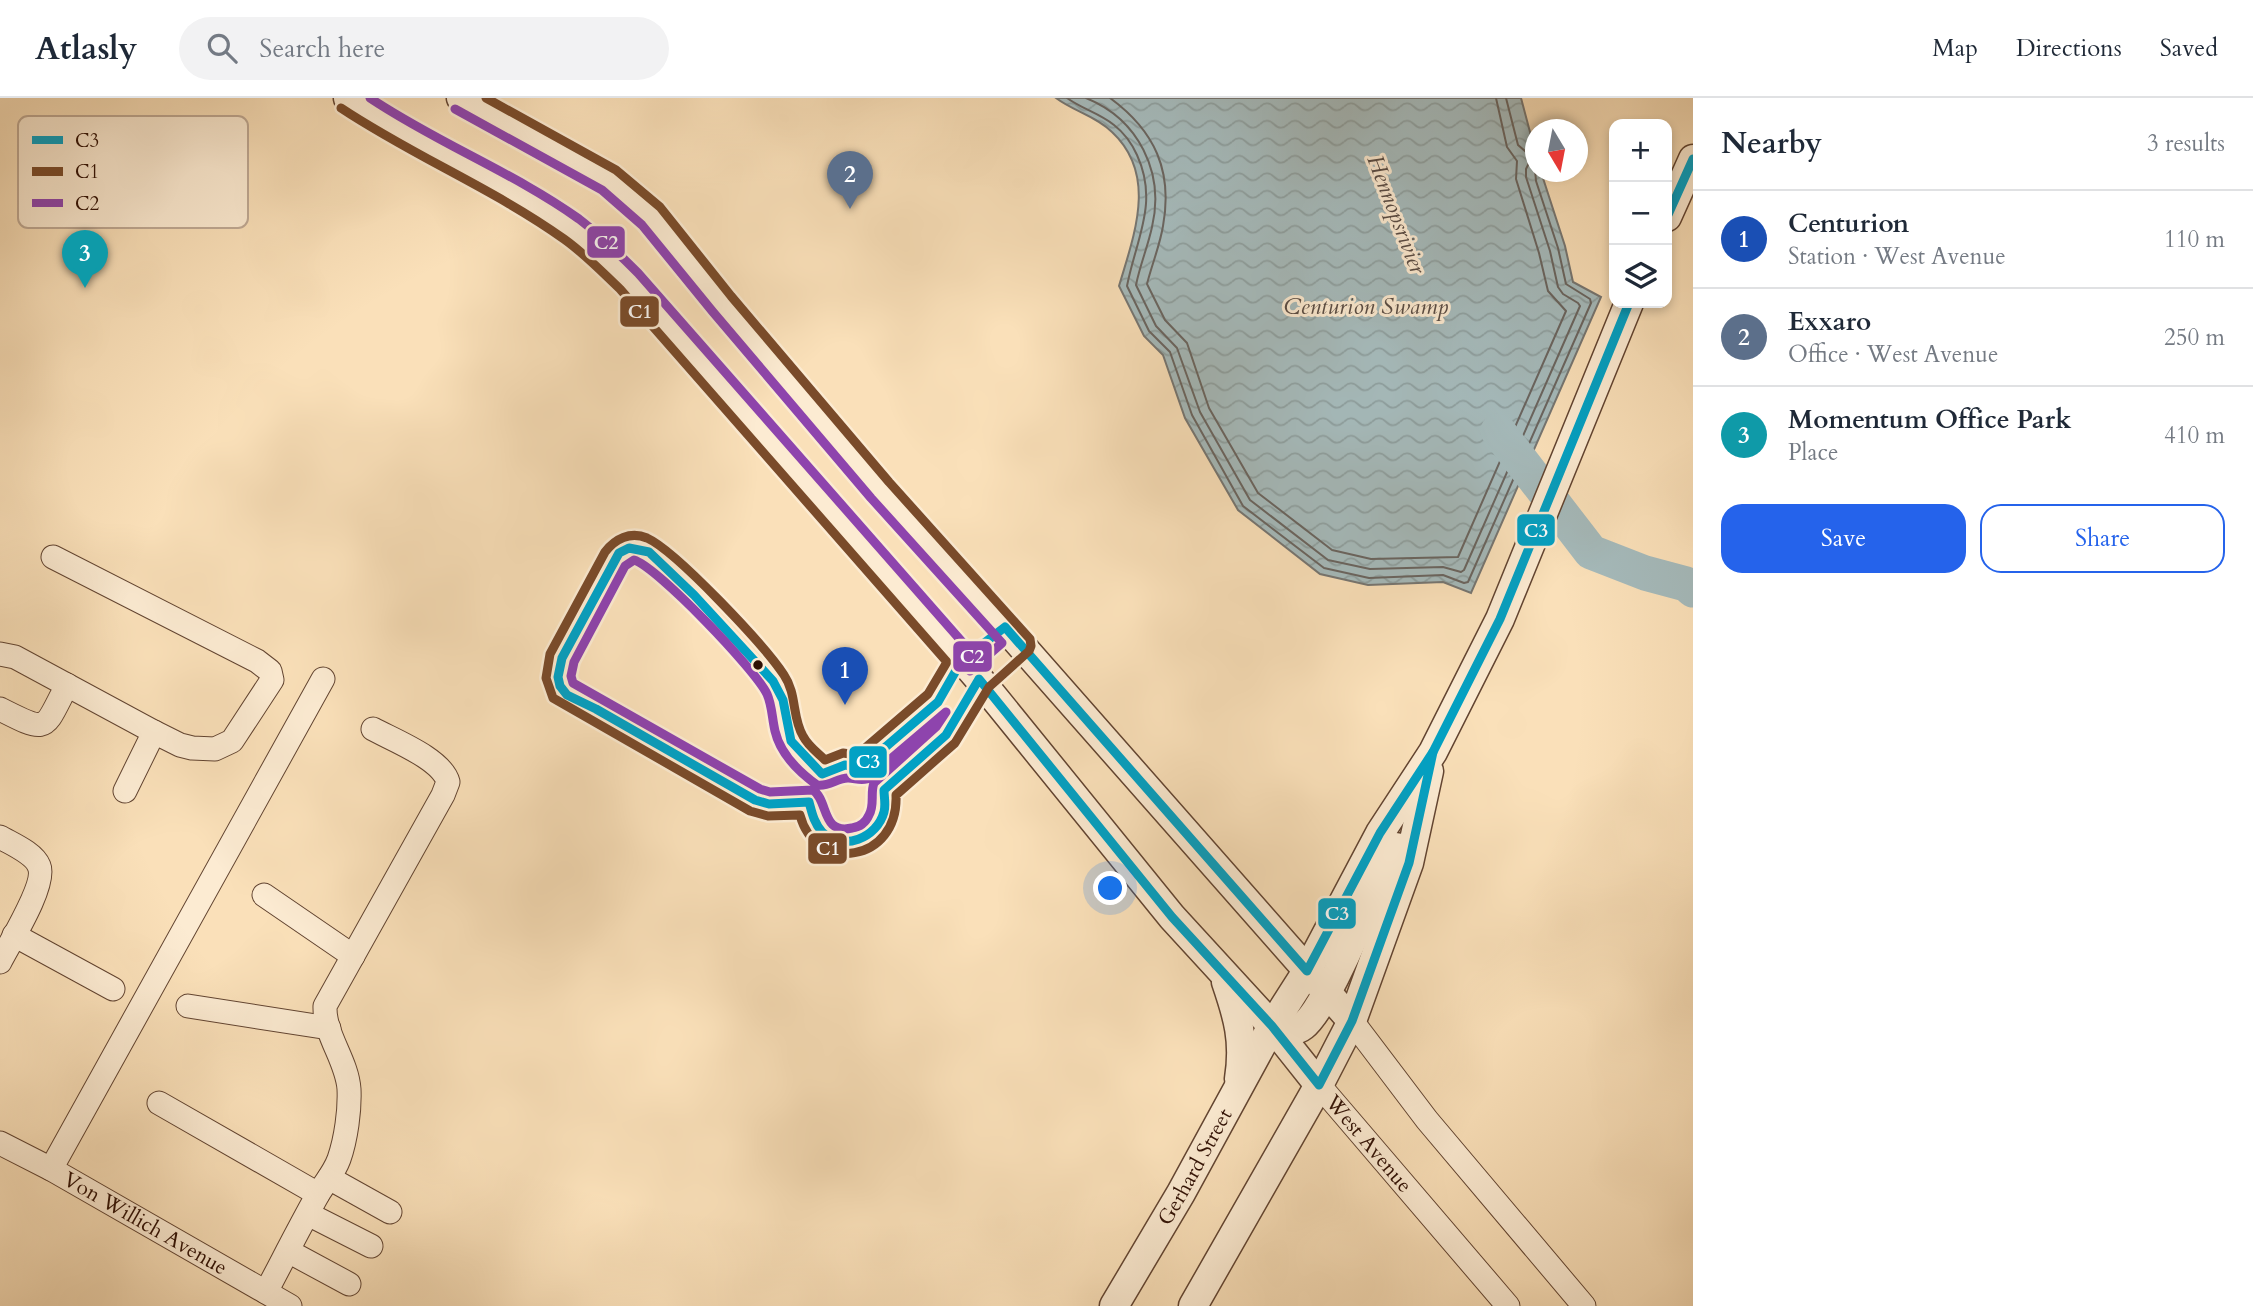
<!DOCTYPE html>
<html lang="en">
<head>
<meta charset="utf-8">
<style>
  :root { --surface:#fff; --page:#f2f2f3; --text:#1f2937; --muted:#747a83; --line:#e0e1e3; --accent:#2563eb }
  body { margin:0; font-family:Cardo,serif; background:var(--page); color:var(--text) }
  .controls { position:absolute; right:21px; top:21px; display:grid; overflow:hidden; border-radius:14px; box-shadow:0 4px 10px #0003 }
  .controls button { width:63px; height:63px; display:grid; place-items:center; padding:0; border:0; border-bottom:2px solid var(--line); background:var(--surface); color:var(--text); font:35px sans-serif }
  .compass { position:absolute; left:1525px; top:21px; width:63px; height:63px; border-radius:50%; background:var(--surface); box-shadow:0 4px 10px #0003; rotate:170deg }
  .you { position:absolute; left:1111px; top:791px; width:24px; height:24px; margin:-18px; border:5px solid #fff; border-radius:50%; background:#1a73e8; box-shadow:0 0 0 10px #1a73e833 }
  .badge { display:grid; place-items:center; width:46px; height:46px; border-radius:50%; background:var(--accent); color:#fff; font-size:23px; font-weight:700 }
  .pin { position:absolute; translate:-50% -58px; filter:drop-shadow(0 2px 4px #0008) }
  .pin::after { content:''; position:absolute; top:37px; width:24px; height:21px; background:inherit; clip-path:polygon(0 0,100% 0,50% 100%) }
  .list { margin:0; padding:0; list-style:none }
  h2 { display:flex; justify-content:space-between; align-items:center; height:91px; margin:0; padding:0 28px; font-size:30px }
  h2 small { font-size:23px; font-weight:400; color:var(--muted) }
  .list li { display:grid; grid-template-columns:46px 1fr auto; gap:21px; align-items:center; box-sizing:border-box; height:98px; padding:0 28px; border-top:2px solid var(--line) }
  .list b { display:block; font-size:26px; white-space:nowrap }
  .list p { margin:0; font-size:23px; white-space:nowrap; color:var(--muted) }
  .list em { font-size:23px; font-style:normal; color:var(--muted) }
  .actions { display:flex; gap:14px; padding:21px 28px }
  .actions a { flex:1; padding:16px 0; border:2px solid var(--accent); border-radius:21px; text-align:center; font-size:24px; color:var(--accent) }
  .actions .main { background:var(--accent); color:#fff }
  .icon { flex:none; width:38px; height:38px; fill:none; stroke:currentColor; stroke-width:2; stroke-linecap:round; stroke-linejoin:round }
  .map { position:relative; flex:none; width:1693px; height:1208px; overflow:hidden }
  header { display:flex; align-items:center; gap:42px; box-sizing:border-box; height:98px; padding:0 35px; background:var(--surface); border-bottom:2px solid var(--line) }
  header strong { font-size:33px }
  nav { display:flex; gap:38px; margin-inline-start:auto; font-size:24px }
  .search { width:490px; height:63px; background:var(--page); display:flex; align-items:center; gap:18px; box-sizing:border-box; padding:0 24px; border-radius:38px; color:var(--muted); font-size:26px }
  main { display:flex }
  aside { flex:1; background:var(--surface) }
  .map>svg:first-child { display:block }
  .water { fill:url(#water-waves); stroke:#767672; stroke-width:2 }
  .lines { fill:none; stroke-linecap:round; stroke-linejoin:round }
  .shore { stroke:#6a6560; stroke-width:2 }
  .river { stroke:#a5babb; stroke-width:35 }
  .minor-casing { stroke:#624431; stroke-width:25 }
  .tertiary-casing { stroke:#624431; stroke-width:31 }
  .minor { stroke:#fcebd2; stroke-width:23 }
  .tertiary { stroke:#fcebd2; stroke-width:28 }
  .bus-1-casing { stroke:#fcebd2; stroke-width:14 }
  .bus-2-casing { stroke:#fcebd2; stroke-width:14 }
  .bus-3-casing { stroke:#fcebd2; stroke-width:14 }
  .bus-1 { stroke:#02a1c4; stroke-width:9 }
  .bus-2 { stroke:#7a4b2a; stroke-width:9 }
  .bus-3 { stroke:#8e44ad; stroke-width:9 }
  .bus-dot { fill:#301004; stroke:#fcebd2; stroke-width:2.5 }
  .labels { text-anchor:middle; stroke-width:6; stroke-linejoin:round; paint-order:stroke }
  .street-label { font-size:21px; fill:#301004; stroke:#fcebd2 }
  .water-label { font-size:23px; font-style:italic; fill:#594c44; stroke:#fcebd2 }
  .key { fill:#fcebd2; stroke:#bfa994; stroke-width:2 }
  .key-label { font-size:19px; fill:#301004 }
  .line-badge { stroke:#fcebd2; stroke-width:2.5 }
  .badge-label { font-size:19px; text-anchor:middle; font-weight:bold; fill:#fff }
</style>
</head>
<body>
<header>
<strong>Atlasly</strong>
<div class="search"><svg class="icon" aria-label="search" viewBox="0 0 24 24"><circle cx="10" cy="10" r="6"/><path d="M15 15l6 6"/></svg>Search here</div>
<nav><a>Map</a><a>Directions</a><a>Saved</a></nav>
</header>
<main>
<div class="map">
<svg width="1693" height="1208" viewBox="0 0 1693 1208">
  <defs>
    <pattern id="water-waves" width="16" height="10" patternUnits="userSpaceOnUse" patternTransform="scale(1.75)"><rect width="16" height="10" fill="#a5babb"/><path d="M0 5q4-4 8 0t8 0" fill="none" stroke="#8e9f9f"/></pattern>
  </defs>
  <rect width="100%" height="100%" fill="#fae0b9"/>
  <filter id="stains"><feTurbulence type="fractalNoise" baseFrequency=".00286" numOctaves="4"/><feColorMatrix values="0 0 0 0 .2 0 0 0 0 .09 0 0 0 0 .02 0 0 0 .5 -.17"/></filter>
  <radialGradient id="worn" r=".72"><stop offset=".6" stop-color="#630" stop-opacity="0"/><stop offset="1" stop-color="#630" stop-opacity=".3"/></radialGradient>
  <path class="water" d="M1056,0H1521L1535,53V74H1541L1565,148L1573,184L1601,199L1471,495L1443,484L1368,487L1320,476L1238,412L1185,320L1163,257L1144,238L1119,188C1134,137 1158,77 1112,34C1096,18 1073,13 1056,0Z"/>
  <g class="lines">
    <g class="shore">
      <path d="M1067,0C1082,11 1099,15 1114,27C1123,34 1132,46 1137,57C1159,105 1136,141 1127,188L1149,233L1170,254L1192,317L1243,408L1324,470L1369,480L1443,477L1464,485L1468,484L1591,205L1590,201L1566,186L1558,150L1536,83L1535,71"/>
      <path d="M1086,0C1138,21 1165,74 1152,129C1148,148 1140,167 1136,187L1156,228L1177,250L1200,314L1250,402L1328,462L1370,471L1443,469L1461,474L1464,472L1580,208L1578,205L1563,196L1558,189L1550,153L1526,79V71L1532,59L1518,47L1506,0"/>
      <path d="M1110,0C1155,33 1173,73 1163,128C1160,147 1152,166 1147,186L1165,222L1187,245L1209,310L1258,395L1332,452L1371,461L1458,459L1566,213L1548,193L1539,155L1516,81L1517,63L1507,49L1496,0"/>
    </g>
    <path class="river" d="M1498,333L1591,454L1645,475L1686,486L1693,492"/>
    <defs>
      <g id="minor">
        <path d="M0,556L15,559L154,634L180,647L192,650L215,651L232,643L272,582L270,573L257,563L53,459"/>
        <path d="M0,611C49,636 43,633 67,587"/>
        <path d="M125,693L154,634"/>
        <path d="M0,739C12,746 34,755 39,768C47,786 9,846 0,864"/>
        <path d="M264,797L353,858"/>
        <path d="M14,837L113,891"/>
        <path d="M188,908L329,930"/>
        <path d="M1352,923L1427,1022L1584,1208"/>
        <path id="s1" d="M1319,987L1508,1208"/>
        <path d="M159,1005L318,1096"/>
        <path id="s2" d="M0,1045L51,1071L290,1208"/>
        <path d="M51,1071L323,581"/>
        <path d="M329,1080L390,1114"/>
        <path d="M308,1116L371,1148"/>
        <path d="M288,1153L349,1186"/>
        <path d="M266,1194C283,1162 299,1130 317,1098C324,1086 334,1075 339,1061C346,1041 350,1012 349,991C347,962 324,937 325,908L443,697L448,684C442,661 393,642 373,631"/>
      </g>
      <g id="tertiary">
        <path d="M348,0L382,24L511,94L570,130L629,183L906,496L979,581L1172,819L1272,928L1319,987"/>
        <path d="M461,0L609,82L651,118L722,206L880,392L1005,529L1352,923"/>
        <path d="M1667,119L1693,61"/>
        <path d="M1226,884C1238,919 1245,943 1239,981"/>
        <path d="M1272,928C1282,931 1293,936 1303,928C1328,909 1372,795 1387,760L1396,749"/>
        <path id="s3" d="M1114,1208L1181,1095L1272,928L1307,873L1380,735L1433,654L1500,521L1629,205"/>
        <path d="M1193,1208L1319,987L1352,923L1409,765L1429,673"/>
      </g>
    </defs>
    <use href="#minor" class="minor-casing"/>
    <use href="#tertiary" class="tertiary-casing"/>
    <use href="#minor" class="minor"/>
    <use href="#tertiary" class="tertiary"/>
    <defs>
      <g id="bus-1">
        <path d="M1667,119L1693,61"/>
        <path d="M629,450L649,454L694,497L773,583L783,602L791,643L822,676L845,667L861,670L938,604L962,562L1005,529L1307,873L1380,735L1433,654L1409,765L1352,923L1319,987L1272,928L1172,819L979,581L946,637L884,692C884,699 886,707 884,714C877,740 843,754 822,734C814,725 812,715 809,704L769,706L755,702L596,611L567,597L560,588L558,579L562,560L619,455Z"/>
        <path d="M1433,654L1500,521L1629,205"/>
      </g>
      <path id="bus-2" d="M341,10C413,58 494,91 564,141C585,156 602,174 620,191L947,564L928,596L857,657L843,655L825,662C818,655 808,648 803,638C792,620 797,596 784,577C765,548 676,453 647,440C630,433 615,441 605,454L550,556L546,580L553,600L750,713L768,718L800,717C815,776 899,765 896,697L955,645L989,589L1029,553L1031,548L1030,541L889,384L731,198L660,109L616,72L486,0"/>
      <g id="bus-3">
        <path d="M370,0C437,45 513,74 579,121C600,137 619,156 638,175L971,554L974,563L970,573L1002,545L871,400L713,214L642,127L602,92L455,11"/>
        <path d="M634,462C657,469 755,571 767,596C772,607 772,620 775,633C780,655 799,674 817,687C829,689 837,680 848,680C855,680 859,683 867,681L946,614L936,629L874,685C870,695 875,707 869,717C866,724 860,729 852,730C821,737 829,703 813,692L770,694L760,691L573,585L571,578L574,564L625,468Z"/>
      </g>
    </defs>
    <use href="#bus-1" class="bus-1-casing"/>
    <use href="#bus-2" class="bus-2-casing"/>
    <use href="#bus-3" class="bus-3-casing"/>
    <use href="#bus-1" class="bus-1"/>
    <use href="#bus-2" class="bus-2"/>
    <use href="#bus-3" class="bus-3"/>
  </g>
  <circle class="bus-dot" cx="758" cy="567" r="6"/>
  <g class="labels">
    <g class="street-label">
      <text dy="7" stroke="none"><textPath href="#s1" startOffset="77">West Avenue</textPath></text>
      <text dy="7" stroke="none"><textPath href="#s3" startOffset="161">Gerhard Street</textPath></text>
      <text dy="7" stroke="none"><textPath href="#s2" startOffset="166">Von Willich Avenue</textPath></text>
    </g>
    <g class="water-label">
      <text transform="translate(1397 116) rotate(69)" y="8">Hennopsrivier</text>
      <text x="1366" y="216">Centurion Swamp</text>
    </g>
  </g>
  <rect x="18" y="18" width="230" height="112" rx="10" class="key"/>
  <rect x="32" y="38" width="31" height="8" fill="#02a1c4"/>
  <rect x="32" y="69" width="31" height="9" fill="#7a4b2a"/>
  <rect x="32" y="101" width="31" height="8" fill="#8e44ad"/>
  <g class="key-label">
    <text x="75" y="49">C3</text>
    <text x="75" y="80">C1</text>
    <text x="75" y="112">C2</text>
  </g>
  <g class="line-badge">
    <rect x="586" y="127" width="40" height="34" rx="7" fill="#8e44ad"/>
    <rect x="619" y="197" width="41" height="33" rx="7" fill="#7a4b2a"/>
    <rect x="1516" y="415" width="40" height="34" rx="7" fill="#02a1c4"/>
    <rect x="952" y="542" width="41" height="33" rx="7" fill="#8e44ad"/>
    <rect x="848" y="647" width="40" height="34" rx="7" fill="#02a1c4"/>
    <rect x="807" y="734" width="41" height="33" rx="7" fill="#7a4b2a"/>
    <rect x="1317" y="799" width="40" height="33" rx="7" fill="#02a1c4"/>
  </g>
  <g class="badge-label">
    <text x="606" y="151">C2</text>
    <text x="640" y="220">C1</text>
    <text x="1536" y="439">C3</text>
    <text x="972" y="565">C2</text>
    <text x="868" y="670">C3</text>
    <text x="828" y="757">C1</text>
    <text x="1337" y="822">C3</text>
  </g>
  <rect width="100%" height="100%" filter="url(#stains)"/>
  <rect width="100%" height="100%" fill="url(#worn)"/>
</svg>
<div class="controls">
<button>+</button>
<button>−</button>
<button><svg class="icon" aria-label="layers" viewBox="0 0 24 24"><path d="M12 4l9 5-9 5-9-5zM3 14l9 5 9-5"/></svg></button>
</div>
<svg class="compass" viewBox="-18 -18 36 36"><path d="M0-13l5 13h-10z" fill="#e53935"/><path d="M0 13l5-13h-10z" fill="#747a83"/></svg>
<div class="you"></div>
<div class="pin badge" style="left:845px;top:607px;background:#1a4fb4">1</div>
<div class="pin badge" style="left:850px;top:111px;background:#5c6f8a">2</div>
<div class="pin badge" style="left:85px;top:190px;background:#0f9aa8">3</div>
</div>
<aside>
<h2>Nearby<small>3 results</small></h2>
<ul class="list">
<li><span class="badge" style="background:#1a4fb4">1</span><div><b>Centurion</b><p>Station · West Avenue</p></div><em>110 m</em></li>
<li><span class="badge" style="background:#5c6f8a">2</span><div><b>Exxaro</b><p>Office · West Avenue</p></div><em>250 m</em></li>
<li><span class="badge" style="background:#0f9aa8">3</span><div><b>Momentum Office Park</b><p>Place</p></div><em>410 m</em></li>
</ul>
<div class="actions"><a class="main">Save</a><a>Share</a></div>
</aside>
</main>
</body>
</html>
